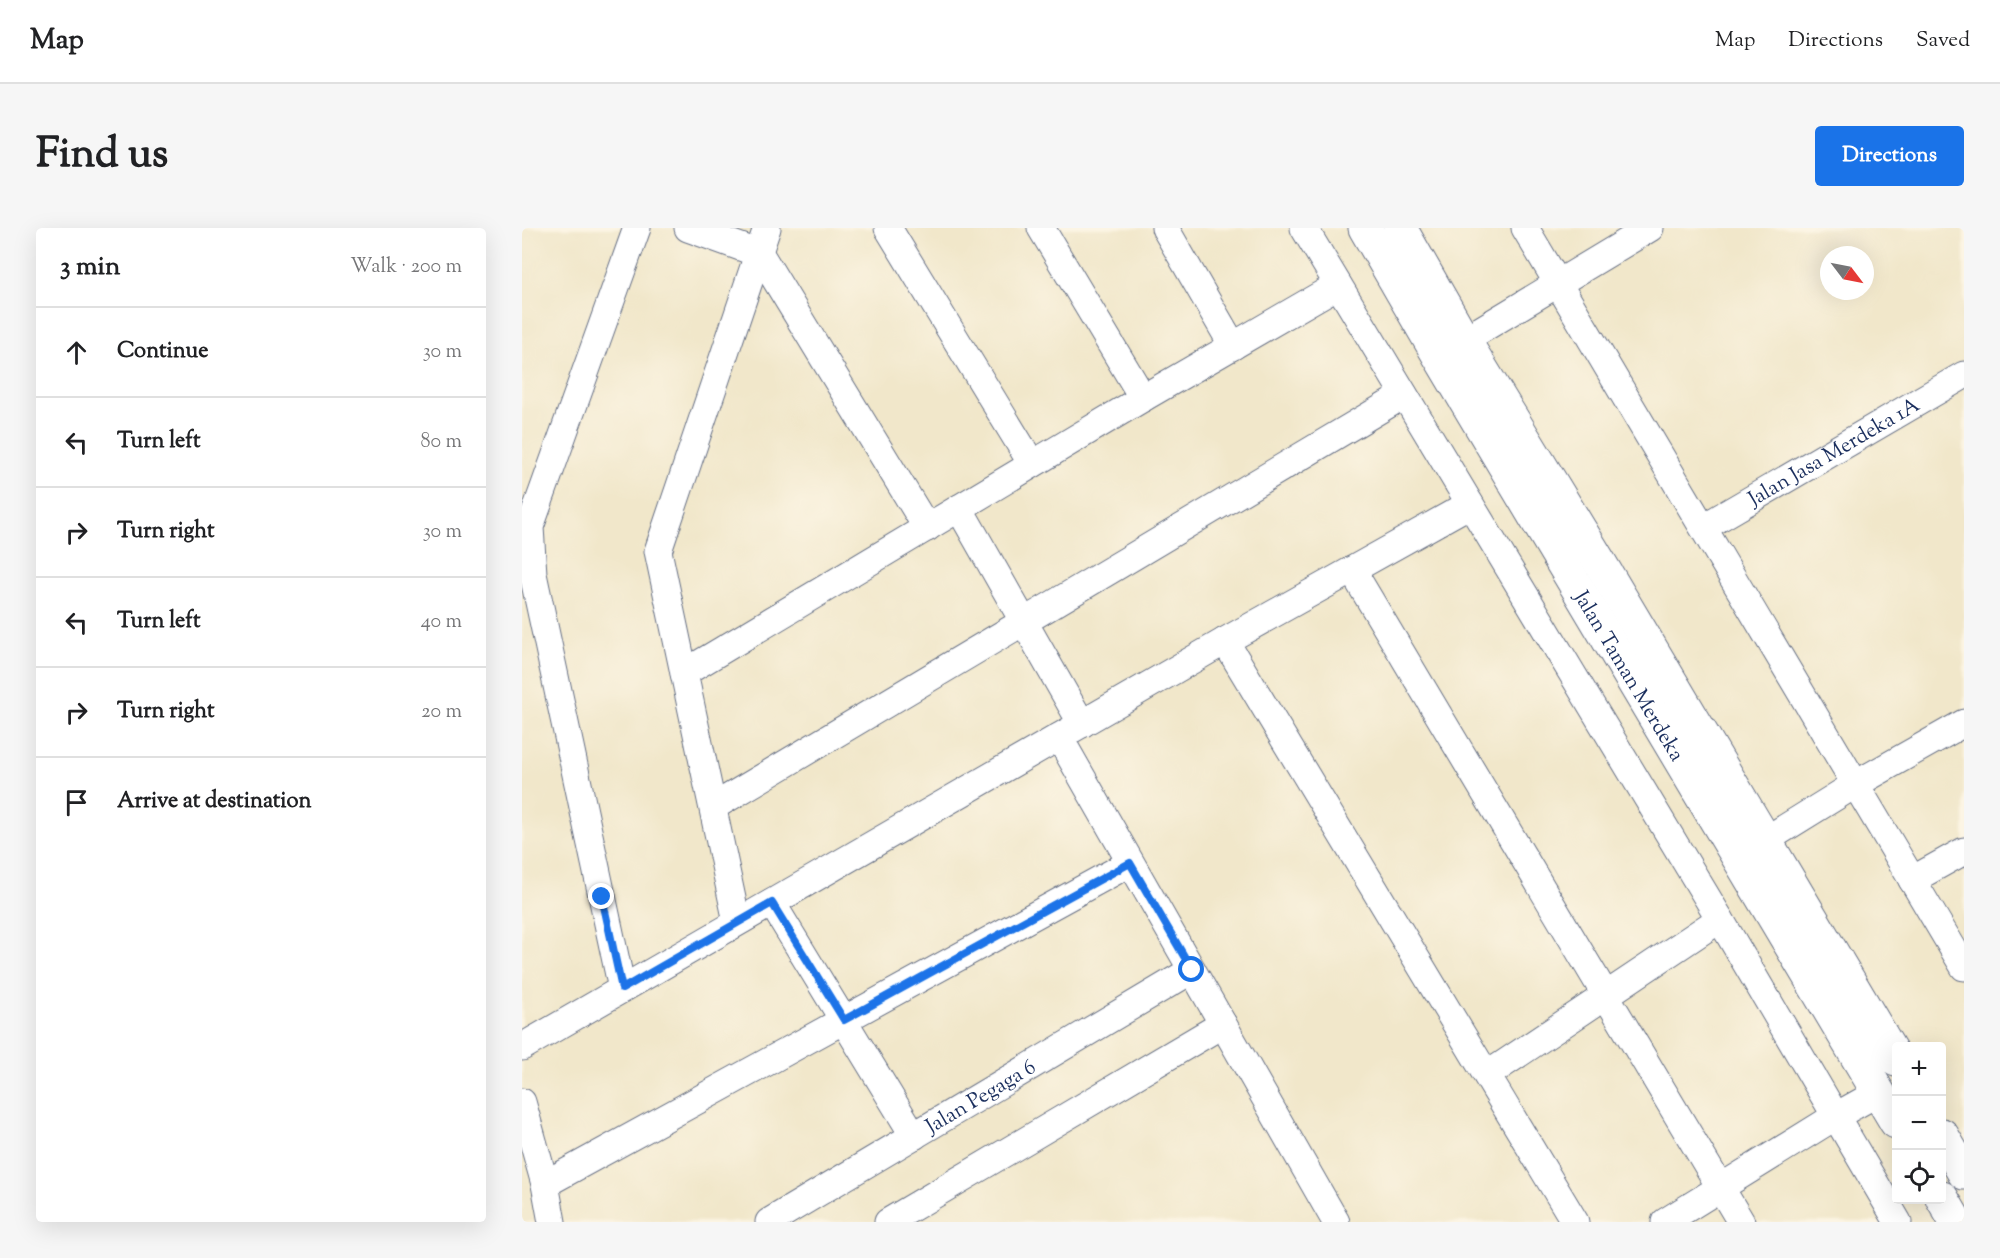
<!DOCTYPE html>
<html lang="en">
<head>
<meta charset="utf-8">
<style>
  :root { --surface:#fff; --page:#f6f6f6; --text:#202124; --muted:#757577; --line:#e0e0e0; --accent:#1a73e8 }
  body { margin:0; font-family:"Sorts Mill Goudy",serif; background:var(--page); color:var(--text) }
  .controls { position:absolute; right:18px; bottom:18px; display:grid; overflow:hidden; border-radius:6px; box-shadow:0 6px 24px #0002 }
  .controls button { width:54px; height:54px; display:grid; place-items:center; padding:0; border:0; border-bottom:2px solid var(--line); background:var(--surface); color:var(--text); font:30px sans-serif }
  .compass { position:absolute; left:1298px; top:18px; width:54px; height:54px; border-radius:50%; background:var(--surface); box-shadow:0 6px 24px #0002; rotate:122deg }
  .stop { position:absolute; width:18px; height:18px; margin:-14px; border:4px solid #1a73e8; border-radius:50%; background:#fff }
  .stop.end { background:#1a73e8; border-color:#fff; box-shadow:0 2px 6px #0008 }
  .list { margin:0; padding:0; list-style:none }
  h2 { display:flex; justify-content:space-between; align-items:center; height:78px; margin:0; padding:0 24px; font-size:26px }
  h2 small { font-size:20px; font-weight:400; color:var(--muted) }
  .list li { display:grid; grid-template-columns:39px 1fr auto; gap:18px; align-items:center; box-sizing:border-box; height:90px; padding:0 24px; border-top:2px solid var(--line) }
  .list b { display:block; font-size:22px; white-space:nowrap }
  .list em { font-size:20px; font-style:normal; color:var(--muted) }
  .icon { flex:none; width:33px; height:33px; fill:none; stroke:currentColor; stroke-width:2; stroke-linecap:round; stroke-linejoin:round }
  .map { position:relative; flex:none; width:1442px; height:994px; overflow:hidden; border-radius:6px }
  header { display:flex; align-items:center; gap:36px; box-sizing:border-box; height:84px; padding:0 30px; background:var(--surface); border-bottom:2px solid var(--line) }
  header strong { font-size:28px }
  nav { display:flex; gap:33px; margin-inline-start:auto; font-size:21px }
  .intro { display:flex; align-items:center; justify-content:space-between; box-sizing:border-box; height:144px; padding:0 36px }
  h1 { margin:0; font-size:42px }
  .button { padding:15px 27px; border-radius:6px; background:var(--accent); color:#fff; font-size:21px; font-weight:700 }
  main { display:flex; gap:36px; padding:0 36px }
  aside { flex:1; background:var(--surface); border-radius:6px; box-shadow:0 6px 24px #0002 }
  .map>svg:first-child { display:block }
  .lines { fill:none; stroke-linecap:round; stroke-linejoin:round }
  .minor-casing { stroke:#666f84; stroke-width:29 }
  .major-casing { stroke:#666f84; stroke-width:35 }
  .minor { stroke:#fff; stroke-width:27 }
  .major { stroke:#fff; stroke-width:33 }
  .route { stroke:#1a73e8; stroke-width:8 }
  .labels { text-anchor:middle; stroke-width:6; stroke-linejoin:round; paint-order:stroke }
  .street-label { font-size:21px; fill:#1b2f5e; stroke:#fcf5e5 }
</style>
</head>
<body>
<header>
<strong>Map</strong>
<nav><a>Map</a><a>Directions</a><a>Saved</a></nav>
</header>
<div class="intro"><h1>Find us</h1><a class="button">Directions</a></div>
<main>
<aside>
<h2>3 min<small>Walk · 200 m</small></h2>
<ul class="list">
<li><svg class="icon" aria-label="ahead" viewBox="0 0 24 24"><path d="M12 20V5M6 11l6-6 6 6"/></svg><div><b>Continue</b></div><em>30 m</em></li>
<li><svg class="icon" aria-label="left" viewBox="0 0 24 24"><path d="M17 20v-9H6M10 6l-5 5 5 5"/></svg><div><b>Turn left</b></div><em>80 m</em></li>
<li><svg class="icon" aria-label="right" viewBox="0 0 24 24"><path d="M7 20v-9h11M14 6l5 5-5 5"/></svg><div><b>Turn right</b></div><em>30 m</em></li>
<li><svg class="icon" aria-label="left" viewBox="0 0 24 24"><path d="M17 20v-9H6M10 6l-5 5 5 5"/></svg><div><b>Turn left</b></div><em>40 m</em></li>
<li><svg class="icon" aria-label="right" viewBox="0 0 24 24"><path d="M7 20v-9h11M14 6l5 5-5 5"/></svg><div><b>Turn right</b></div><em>20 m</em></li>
<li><svg class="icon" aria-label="arrive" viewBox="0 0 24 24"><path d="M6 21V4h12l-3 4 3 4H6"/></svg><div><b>Arrive at destination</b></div></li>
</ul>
</aside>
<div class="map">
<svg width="1442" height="994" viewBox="0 0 1442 994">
  <rect width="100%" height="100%" fill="#fcf5e5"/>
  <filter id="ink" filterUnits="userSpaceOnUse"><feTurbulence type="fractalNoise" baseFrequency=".0167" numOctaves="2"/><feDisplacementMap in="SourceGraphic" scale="12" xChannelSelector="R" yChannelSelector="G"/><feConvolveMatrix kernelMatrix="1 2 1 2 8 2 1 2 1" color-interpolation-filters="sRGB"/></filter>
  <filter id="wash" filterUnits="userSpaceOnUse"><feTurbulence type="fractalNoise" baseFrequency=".008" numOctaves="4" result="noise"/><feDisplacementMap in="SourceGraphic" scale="24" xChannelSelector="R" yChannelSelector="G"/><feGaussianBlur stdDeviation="1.35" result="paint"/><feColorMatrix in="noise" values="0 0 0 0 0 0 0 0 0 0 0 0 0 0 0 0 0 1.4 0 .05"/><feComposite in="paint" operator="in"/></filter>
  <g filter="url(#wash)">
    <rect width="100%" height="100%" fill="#f1e7ca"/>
  </g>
  <g filter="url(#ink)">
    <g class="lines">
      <defs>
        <g id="minor">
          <path d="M166,0L238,26L405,300"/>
          <path d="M366,0L510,236"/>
          <path d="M519,0L621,170"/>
          <path d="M643,0L711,118"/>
          <path d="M782,0L1198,691L1376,994"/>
          <path d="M1003,0L1442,739"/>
          <path d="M942,112L1128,0"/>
          <path d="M437,280L560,496"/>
          <path id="s1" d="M1182,299L1442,147"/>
          <path d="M830,342L1219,994"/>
          <path d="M703,413L1053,994"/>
          <path d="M162,445L621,170L816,57"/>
          <path d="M537,509L814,994"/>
          <path d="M191,579L882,167"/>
          <path d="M1226,623L1334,556L1442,495"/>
          <path d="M1390,652L1442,623"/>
          <path d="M250,675L392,908"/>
          <path d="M215,694L136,323L245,0"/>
          <path d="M100,761L11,346L8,299L115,0"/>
          <path d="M0,819L703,413L948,276"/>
          <path d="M965,847L1198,691"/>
          <path d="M0,874L23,956L30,994"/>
          <path d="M23,956L608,635"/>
          <path id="s2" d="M247,994L670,742"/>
          <path d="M366,994L701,796"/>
          <path d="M1143,994L1314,888L1357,864"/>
        </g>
        <g id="major">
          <path id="s3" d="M843,0L917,128L1374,894"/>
          <path d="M878,0L942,112L1077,333L1374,832"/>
          <path d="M1420,907L1442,945"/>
          <path d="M1420,970L1434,994"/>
        </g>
      </defs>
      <use href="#minor" class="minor-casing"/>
      <use href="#major" class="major-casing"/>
      <use href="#minor" class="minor"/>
      <use href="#major" class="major"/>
    </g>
  </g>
  <g class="lines" filter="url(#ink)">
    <path class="route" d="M80,669L100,761L250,675L322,792L608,635L670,742"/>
  </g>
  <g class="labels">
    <g class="street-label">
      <text dy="7" stroke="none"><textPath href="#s1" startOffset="150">Jalan Jasa Merdeka 1A</textPath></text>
      <text dy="7" stroke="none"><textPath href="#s3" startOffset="520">Jalan Taman Merdeka</textPath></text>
      <text dy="7" stroke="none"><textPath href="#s2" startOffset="246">Jalan Pegaga 6</textPath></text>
    </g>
  </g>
</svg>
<div class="controls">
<button>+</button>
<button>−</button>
<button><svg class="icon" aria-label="locate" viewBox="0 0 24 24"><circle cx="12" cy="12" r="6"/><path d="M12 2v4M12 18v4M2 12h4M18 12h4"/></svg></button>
</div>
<svg class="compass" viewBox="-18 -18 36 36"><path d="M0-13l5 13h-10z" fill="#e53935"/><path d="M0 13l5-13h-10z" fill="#757577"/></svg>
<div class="stop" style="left:670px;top:742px"></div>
<div class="stop end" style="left:80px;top:669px"></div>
</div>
</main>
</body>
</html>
